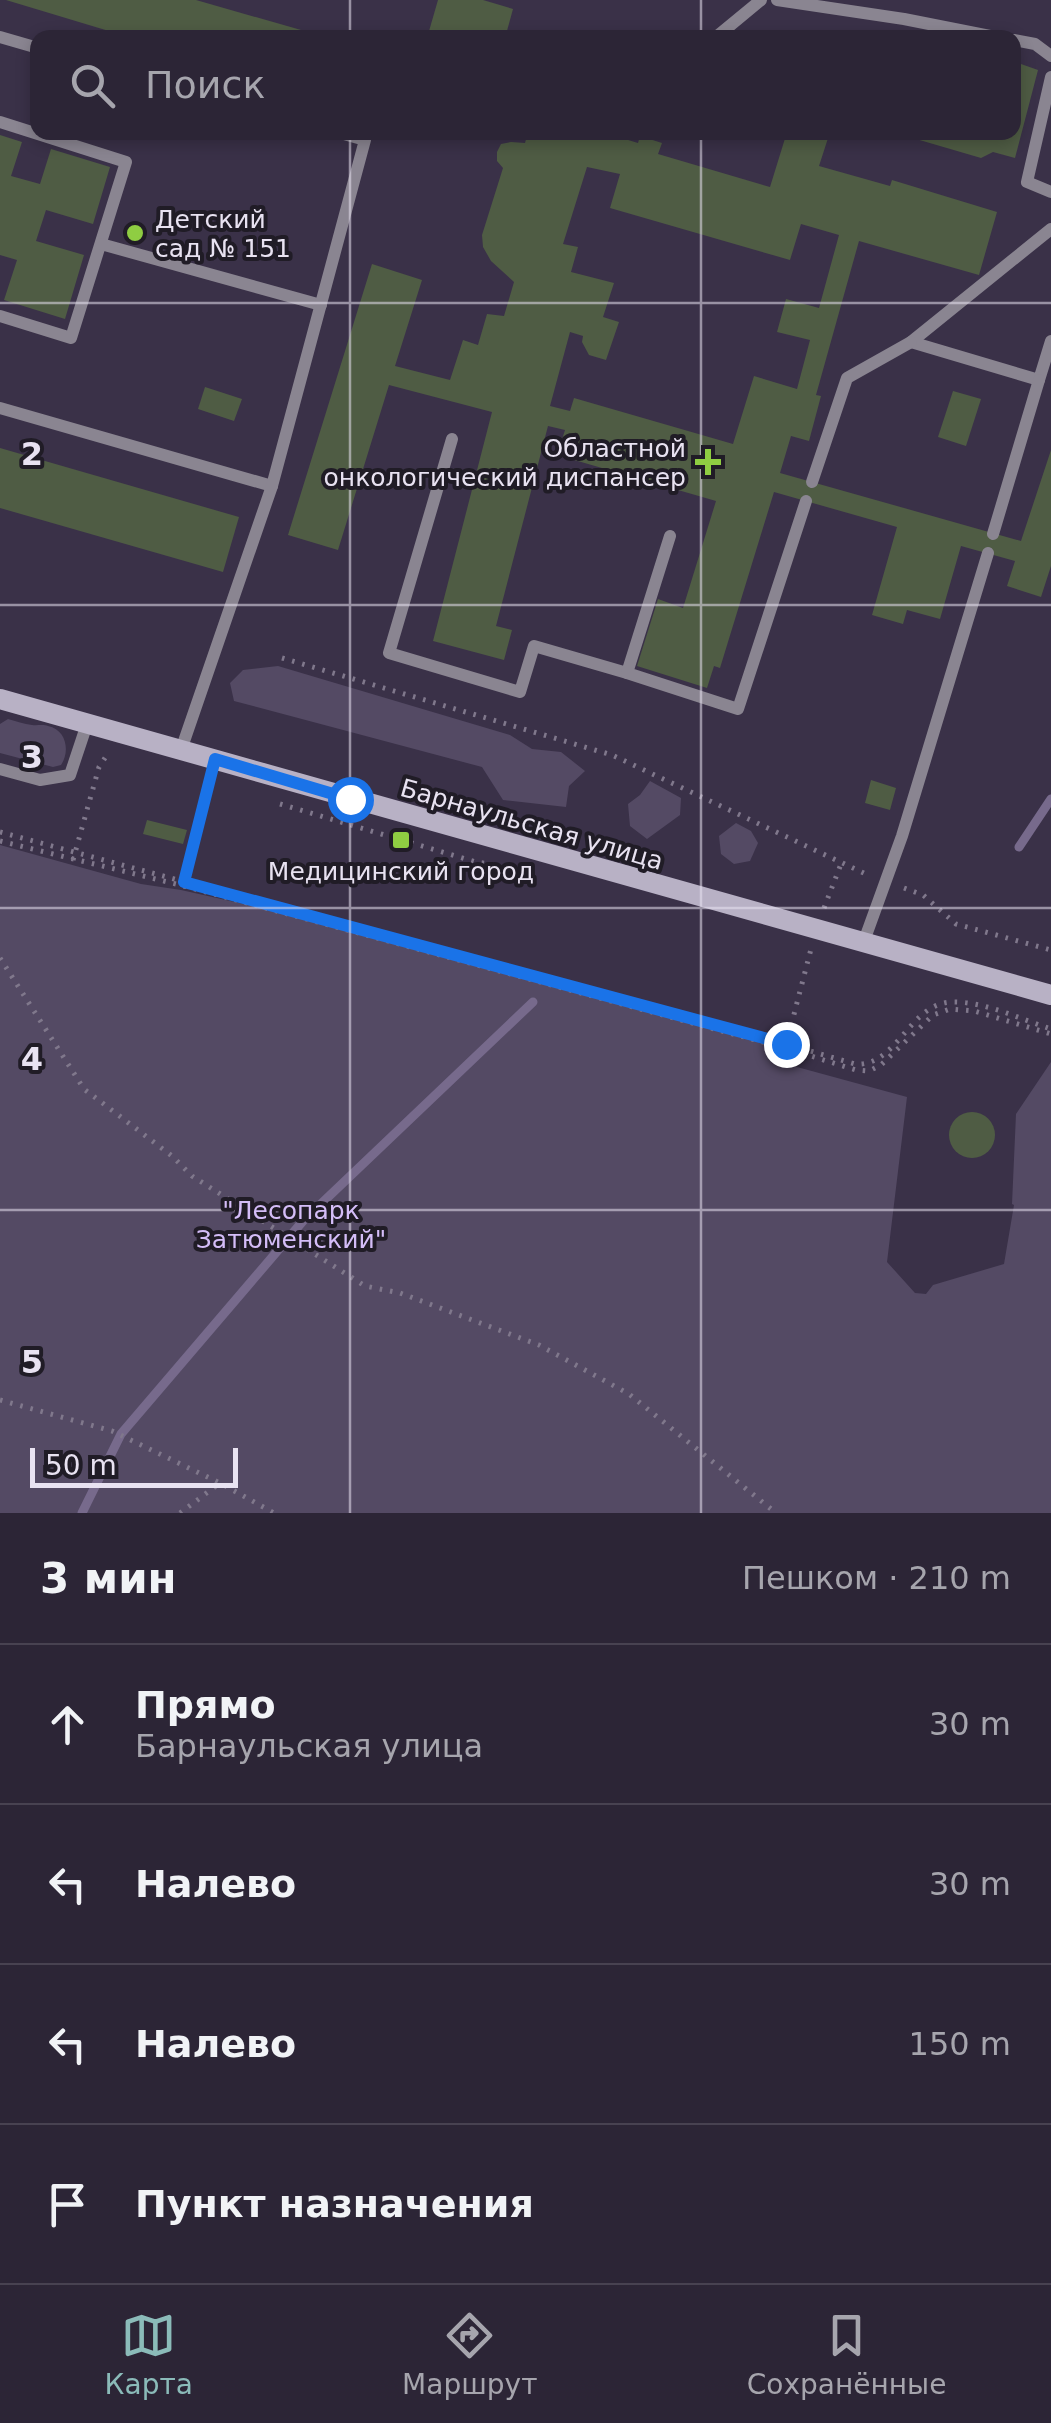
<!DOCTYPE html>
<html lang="ru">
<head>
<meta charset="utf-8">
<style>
  :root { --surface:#2c2536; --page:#383142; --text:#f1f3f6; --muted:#a6a5ad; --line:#484251; --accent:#8bbbb9 }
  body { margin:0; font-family:"DejaVu Sans",sans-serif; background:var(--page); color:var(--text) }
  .scale { position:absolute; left:30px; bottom:25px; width:208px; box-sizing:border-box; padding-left:10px; border:5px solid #e8e2f1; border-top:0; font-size:28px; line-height:35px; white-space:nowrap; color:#e8e2f1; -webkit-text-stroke:8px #201c26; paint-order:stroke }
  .stop { position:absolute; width:30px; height:30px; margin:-22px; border:8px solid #1a73e8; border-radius:50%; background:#fff }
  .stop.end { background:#1a73e8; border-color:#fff; box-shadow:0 2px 10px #0008 }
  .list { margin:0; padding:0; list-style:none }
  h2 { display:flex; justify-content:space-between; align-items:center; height:130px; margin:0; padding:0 40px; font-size:42px }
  h2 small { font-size:32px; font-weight:400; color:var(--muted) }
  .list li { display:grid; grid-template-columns:65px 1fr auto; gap:30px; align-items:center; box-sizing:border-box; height:160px; padding:0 40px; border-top:2px solid var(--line) }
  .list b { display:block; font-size:38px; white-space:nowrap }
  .list p { margin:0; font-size:32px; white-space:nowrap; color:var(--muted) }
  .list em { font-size:32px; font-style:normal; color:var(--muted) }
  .icon { flex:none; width:55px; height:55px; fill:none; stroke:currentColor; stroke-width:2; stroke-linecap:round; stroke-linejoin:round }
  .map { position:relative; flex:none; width:1051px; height:1513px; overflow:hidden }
  .search { position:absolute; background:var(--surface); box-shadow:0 5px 15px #0003; left:30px; right:30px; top:30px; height:110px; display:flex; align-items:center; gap:25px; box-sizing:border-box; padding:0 35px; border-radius:20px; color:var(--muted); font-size:38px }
  .sheet { height:770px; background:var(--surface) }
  nav { display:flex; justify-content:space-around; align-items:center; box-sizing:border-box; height:140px; border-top:2px solid var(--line); background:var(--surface); font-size:28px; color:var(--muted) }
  nav a { display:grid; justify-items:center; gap:5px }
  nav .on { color:var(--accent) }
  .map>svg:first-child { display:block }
  .green { fill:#544a64 }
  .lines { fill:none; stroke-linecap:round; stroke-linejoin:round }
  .stream { stroke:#776a8c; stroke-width:9 }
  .building { fill:#4f5c44; fill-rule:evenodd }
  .path { stroke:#80788c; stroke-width:5; stroke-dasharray:2.5 8; stroke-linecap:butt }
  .lane { stroke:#8a8591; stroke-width:12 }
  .secondary { stroke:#b8b1c5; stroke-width:20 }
  .route { stroke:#1a73e8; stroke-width:12 }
  .grid { fill:none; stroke:#e8e2f1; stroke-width:2.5; stroke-opacity:0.55 }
  .poi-dot { fill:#8fcd42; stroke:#201c26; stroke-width:4 }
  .labels { text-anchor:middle; stroke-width:8; stroke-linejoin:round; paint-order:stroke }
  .poi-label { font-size:25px; fill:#e8e2f1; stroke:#201c26; text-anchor:start }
  .street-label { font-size:25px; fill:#e8e2f1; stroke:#201c26 }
  .park-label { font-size:25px; fill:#d4bdf8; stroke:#201c26 }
  .grid-label { font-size:32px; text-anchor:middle; font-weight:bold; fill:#e8e2f1; stroke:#201c26; stroke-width:8; stroke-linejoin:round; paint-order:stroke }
</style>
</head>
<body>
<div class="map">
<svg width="1051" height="1513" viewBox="0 0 1051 1513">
  <rect width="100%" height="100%" fill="#3a3148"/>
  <g class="green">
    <path d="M278,666L510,735L532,749L561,752L585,771L569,786L566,807L503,800L482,767L234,701L230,683L243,670Z"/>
    <path d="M8,719C16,721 24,724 32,725C37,726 43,724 48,726C67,730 70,752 61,765L53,767L0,753V724Z"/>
    <path d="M650,781L681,798L680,815L647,839L630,826L628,804L640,795Z"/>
    <path d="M736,823L751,831L758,843L750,861L734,864L721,854L719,836Z"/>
    <path d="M0,845L141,884L181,890L373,933L572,991L760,1042L797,1067L907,1097L887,1262L915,1293L926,1294L933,1285L1004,1264L1014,1205L1012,1204L1016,1114L1051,1062V1513H0Z"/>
  </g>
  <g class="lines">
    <g class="stream">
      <path d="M1019,847L1051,799"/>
      <path d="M82,1513L121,1434L303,1221L533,1002"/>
    </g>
  </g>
  <g class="building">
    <path d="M6,0H196L322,36L132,38Z"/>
    <path d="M438,0H483L513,9L505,38H427Z"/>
    <path d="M1014,49L1021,64L1038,70L1015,158L993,152L981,158L899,134L1014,132Z"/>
    <path d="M528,132H602L638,143L640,136L662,143L658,154L770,187L787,132H830L819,166L890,186L892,180L997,212L979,275L859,241L816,395L821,396L809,441L791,436L780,473L1021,541L1051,450V566L1041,597L1007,586L1015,561L961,546L940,619L907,610L903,624L872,615L897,527L774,492L720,668L714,666L707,688L637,666L658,599L683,608L716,501L557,455L565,430L548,426L496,626L512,630L504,660L433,641L492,412L389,385L338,550L288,535L372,264L422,280L395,366L450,380L463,340L478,345L487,314L504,316L514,282L491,261L483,247L482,235L503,168L497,161V152L501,144L511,142L525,143ZM587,167L620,174L610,208L790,260L801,224L839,235L819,308L786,299L777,332L810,340L797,389L754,376L733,444L574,398L570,411L550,406L570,332L583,336L582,342L589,355L606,360L619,322L603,317L614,283L571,272L578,247L563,244Z"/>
    <path d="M0,135L22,142L11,176L40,184L51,149L110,167L93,224L46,210L36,241L84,255L65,319L4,300L17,260L0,255Z"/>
    <path d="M205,387L242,399L234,421L198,409Z"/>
    <path d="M953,391L981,399L966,446L938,437Z"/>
    <path d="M0,448L239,517L223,572L0,508Z"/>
    <path d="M871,780L896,788L890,810L865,803Z"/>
    <path d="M147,820L187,830L183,844L143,834Z"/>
    <circle cx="972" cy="1135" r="23"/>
  </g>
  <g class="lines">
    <g class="path">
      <path d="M282,658L612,755L868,875"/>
      <path d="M280,804L476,862L490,864"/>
      <path d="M0,832L786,1044L855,1064C897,1067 909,1004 951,1002C984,1001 1020,1019 1051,1029"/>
      <path d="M0,841L184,886L210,781"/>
      <path d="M73,860L99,767L109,752"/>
      <path d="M184,886L785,1048L856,1070L869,1071L881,1065L933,1015L950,1009L974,1011L1051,1034"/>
      <path d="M904,888L923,895L956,924L1051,950"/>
      <path d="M824,908L841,864"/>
      <path d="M0,958L84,1089L172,1156L192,1176L365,1286L400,1293L539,1345L629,1394L776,1513"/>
      <path d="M786,1045L811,949"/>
      <path d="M0,1400L112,1431L220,1483L274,1513"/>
      <path d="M180,1513L220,1483"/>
    </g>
    <g class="lane">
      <path d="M777,0L904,19L1000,38"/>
      <path d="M0,37L38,48"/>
      <path d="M715,38L761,0"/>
      <path d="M1014,40L1035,44L1051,56"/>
      <path d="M1051,77L1027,182L1051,192"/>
      <path d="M0,122L126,162L71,338L0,316"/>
      <path d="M1051,229L911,342L1039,380L1051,341"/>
      <path d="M101,244L321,305"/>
      <path d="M0,408L272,486"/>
      <path d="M452,439L389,653L520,692L534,646L627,673"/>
      <path d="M812,482L847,378L911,342"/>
      <path d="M993,534L1039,380"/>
      <path d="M670,536L627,673L738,709L806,501"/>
      <path d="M181,750L272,486L365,140L337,132"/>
      <path d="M0,769L40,780L70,775L87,724"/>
      <path d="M864,941L902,836L988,553"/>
    </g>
    <path class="secondary" d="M0,699L1051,995"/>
  </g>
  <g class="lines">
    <path class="route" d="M350,799L215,759L184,882L786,1044"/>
  </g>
  <path class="grid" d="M350,0V38M701,0V38M350,132V1513M701,132V1513M0,303H1051M0,605H1051M0,908H1051M0,1210H1051"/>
  <g class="poi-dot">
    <circle cx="135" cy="233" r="10"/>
    <path d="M703 447h10v10h10v10h-10v10h-10v-10h-10v-10h10z"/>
    <rect x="391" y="830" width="20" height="20" rx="5"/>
  </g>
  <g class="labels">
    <g class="poi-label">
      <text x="155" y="228">Детский<tspan x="155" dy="29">сад № 151</tspan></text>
      <text x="686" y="457" text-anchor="end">Областной<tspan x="686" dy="29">онкологический диспансер</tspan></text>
      <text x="401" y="880" text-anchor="middle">Медицинский город</text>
    </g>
    <g class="street-label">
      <text transform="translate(532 824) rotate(16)" y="9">Барнаульская улица</text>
    </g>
    <g class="park-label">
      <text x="291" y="1219">"Лесопарк<tspan x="291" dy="29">Затюменский"</tspan></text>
    </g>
  </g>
  <g class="grid-label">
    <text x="32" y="465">2</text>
    <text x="32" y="768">3</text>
    <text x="32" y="1070">4</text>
    <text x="32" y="1373">5</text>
  </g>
</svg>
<div class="scale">50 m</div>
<div class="stop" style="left:350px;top:799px"></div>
<div class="stop end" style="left:786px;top:1044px"></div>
<div class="search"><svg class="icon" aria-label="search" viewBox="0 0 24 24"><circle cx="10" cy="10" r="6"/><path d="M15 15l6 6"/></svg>Поиск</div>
</div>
<section class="sheet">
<h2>3 мин<small>Пешком · 210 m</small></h2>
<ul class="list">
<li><svg class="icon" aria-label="ahead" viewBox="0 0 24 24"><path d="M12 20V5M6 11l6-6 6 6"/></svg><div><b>Прямо</b><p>Барнаульская улица</p></div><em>30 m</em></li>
<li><svg class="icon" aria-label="left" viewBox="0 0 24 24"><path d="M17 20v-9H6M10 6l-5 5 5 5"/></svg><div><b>Налево</b></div><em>30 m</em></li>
<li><svg class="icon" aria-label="left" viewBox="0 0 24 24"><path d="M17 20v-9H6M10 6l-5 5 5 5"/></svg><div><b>Налево</b></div><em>150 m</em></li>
<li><svg class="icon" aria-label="arrive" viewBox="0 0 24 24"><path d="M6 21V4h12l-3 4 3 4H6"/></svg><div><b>Пункт назначения</b></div></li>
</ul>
</section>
<nav>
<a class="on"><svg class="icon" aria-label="map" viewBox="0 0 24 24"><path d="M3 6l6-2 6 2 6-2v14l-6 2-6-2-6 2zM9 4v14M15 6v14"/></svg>Карта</a>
<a><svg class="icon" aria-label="directions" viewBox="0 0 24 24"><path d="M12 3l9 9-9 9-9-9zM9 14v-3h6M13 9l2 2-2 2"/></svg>Маршрут</a>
<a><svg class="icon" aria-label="saved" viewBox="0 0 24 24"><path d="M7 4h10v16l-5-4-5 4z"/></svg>Сохранённые</a>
</nav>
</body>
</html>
